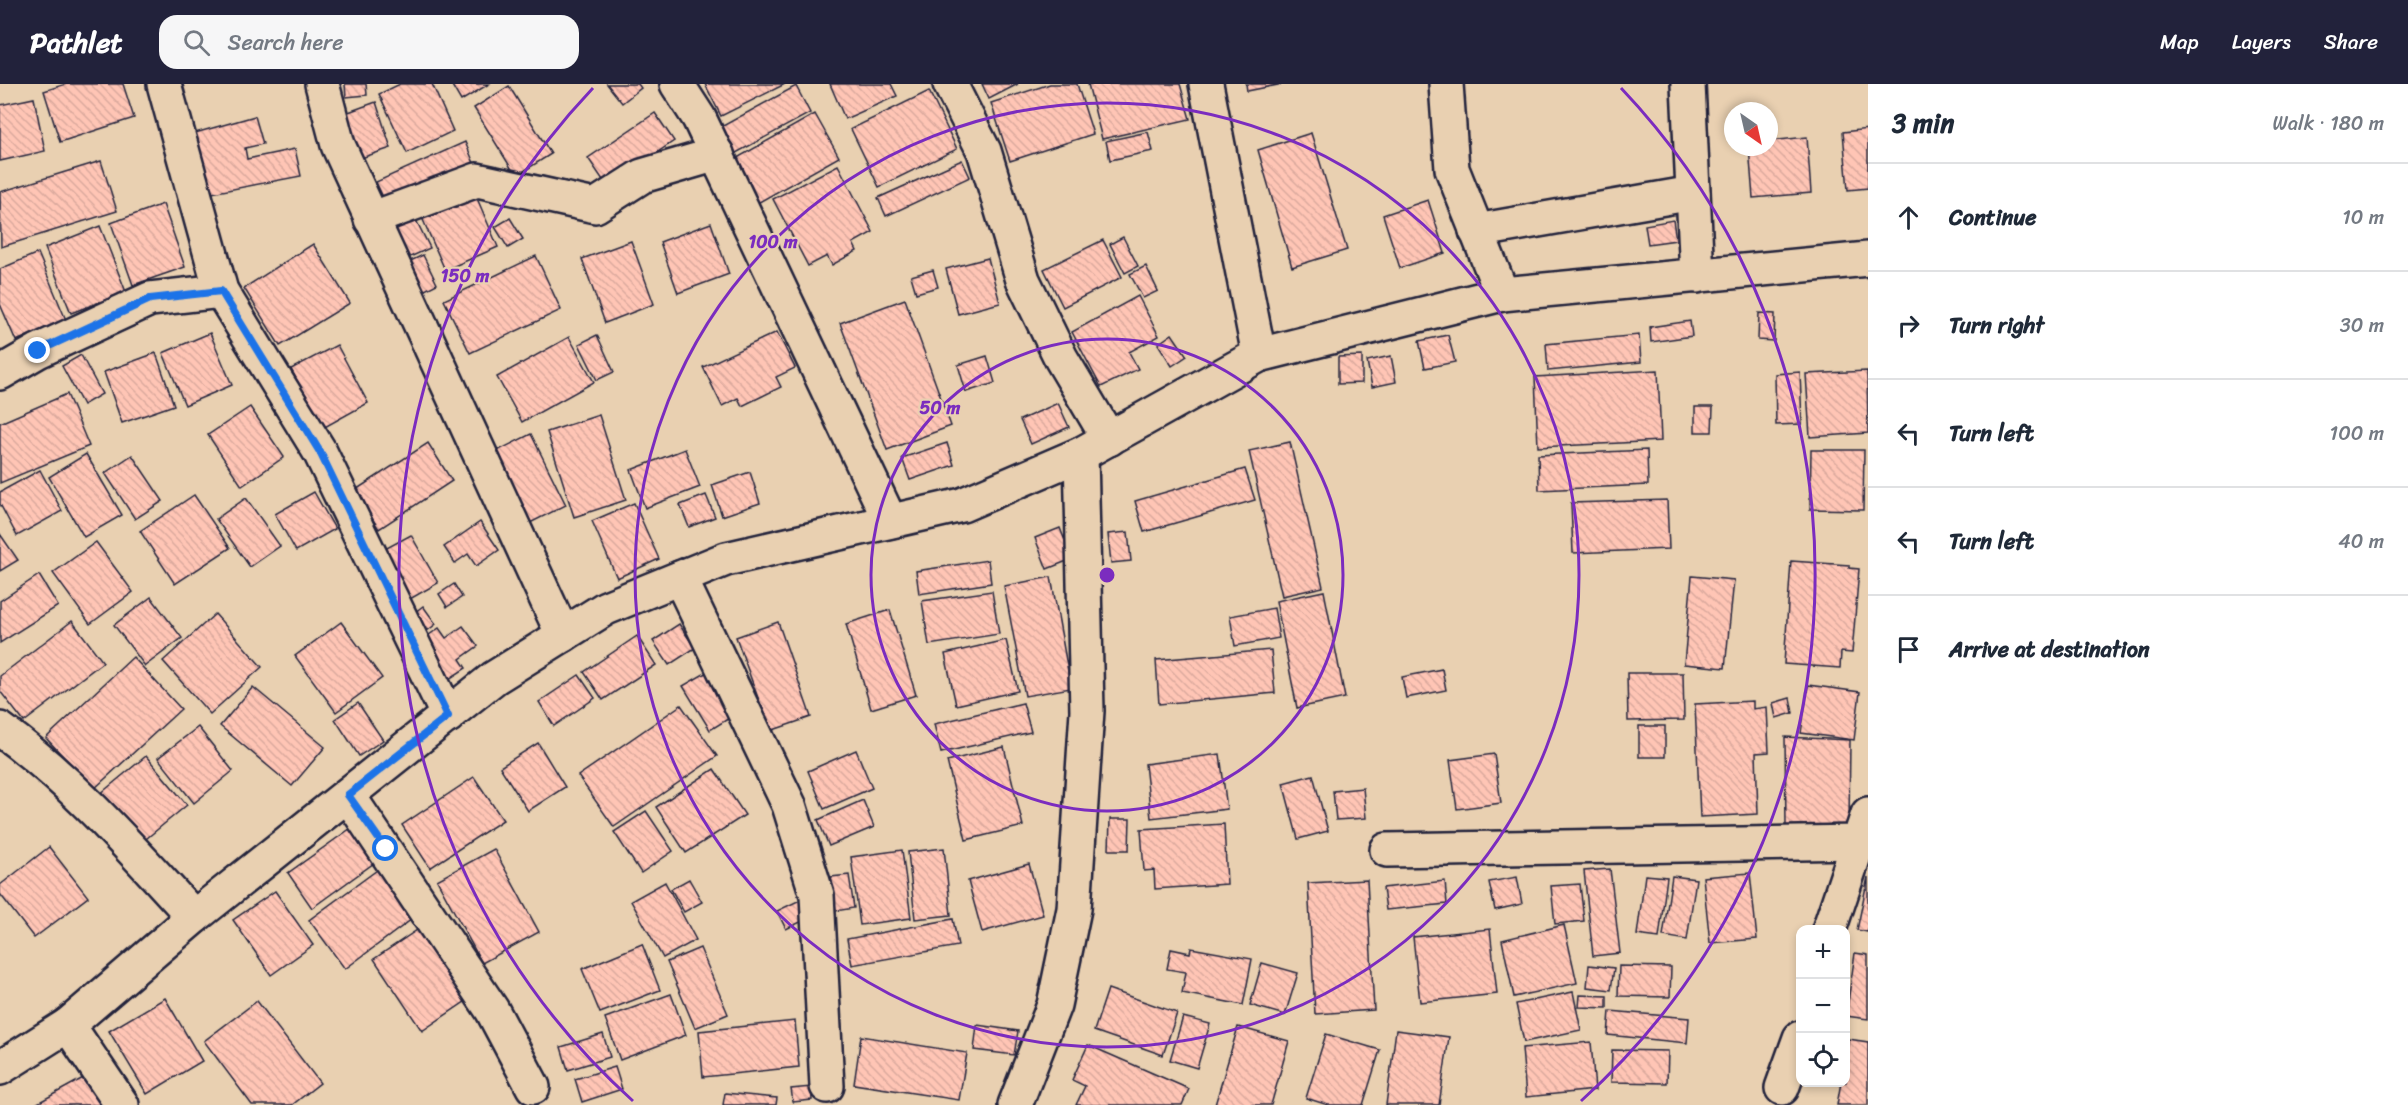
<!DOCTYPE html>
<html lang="en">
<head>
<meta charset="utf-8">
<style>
  :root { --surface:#fff; --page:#f6f6f7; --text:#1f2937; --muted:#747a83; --line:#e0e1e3; --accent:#22223b }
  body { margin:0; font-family:Sriracha,sans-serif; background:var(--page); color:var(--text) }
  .controls { position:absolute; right:18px; bottom:18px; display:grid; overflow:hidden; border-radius:12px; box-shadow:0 3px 9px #0003 }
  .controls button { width:54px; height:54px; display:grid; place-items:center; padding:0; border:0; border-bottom:2px solid var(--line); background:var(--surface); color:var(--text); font:30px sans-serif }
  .compass { position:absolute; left:1724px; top:18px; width:54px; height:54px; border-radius:50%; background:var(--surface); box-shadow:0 3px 9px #0003; rotate:146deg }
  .stop { position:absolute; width:18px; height:18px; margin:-14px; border:4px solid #1a73e8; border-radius:50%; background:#fff }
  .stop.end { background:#1a73e8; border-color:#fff; box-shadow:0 2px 6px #0008 }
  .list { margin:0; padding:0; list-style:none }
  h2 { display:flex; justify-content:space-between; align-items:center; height:78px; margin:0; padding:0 24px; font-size:26px }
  h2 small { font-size:20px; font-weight:400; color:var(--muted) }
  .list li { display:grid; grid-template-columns:39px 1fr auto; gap:18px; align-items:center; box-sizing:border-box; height:108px; padding:0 24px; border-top:2px solid var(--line) }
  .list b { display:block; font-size:22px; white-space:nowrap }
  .list em { font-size:20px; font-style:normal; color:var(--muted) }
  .icon { flex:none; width:33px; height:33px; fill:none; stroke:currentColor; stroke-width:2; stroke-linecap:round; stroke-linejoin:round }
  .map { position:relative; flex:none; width:1868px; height:1021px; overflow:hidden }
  header { display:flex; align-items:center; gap:36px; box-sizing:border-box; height:84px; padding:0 30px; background:var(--accent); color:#fff }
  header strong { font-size:28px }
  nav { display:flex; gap:33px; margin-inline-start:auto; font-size:21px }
  .search { width:420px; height:54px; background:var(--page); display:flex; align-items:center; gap:15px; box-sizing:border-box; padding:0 21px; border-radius:18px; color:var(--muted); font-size:22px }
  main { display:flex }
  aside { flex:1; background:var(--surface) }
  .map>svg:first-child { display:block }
  .building { fill:url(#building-back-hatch); stroke:#22223b; stroke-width:1.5 }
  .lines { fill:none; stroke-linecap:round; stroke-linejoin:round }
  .minor-casing { stroke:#22223b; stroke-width:38 }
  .tertiary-casing { stroke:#22223b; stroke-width:38 }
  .minor { stroke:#e9d0b1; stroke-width:33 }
  .tertiary { stroke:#e9d0b1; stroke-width:33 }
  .route { stroke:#1a73e8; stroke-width:8 }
  .ring { fill:none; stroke:#7b2cbf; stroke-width:3 }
  .centre { fill:#7b2cbf; stroke:#e9d0b1; stroke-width:3 }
  .ring-label { font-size:18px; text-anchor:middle; font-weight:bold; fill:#7b2cbf; stroke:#e9d0b1; stroke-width:4.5; stroke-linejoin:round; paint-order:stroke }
</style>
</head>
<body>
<header>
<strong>Pathlet</strong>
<div class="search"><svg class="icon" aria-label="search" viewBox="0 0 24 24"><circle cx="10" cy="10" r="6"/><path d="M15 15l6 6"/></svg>Search here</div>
<nav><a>Map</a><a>Layers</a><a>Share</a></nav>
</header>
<main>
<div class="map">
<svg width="1868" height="1021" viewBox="0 0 1868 1021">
  <defs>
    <pattern id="building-back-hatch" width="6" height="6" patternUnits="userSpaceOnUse" patternTransform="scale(1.5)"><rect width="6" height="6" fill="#ffc5b5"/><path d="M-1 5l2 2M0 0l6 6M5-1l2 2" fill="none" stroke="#daa99d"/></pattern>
  </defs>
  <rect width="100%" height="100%" fill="#e9d0b1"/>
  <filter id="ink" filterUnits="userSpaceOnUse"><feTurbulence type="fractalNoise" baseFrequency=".0167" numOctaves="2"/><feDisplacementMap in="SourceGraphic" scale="12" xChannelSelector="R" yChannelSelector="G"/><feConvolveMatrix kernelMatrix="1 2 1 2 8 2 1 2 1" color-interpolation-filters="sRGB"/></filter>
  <g filter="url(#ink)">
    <g class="building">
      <path d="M66,0H123L134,34L60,58L44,7Z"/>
      <path d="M345,0H366L367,11L346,13Z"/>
      <path d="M400,0H432L453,47L407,69L379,10Z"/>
      <path d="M451,0H489L461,17Z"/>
      <path d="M607,0H638L641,4L622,19Z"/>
      <path d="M705,0H785L721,32Z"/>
      <path d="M830,0H891L897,12L845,35Z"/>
      <path d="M982,0H1018L989,15Z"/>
      <path d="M1050,0H1077L1093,50L1010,77L991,19Z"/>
      <path d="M1088,0H1180L1190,35L1102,55Z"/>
      <path d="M1246,0H1283L1247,7Z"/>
      <path d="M509,2L551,70L516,92L474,24Z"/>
      <path d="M796,2L810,29L736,69L721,43Z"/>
      <path d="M929,7L957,65L879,103L851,45Z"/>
      <path d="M34,14L45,67L0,77V21Z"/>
      <path d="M376,18L391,64L358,75L343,30Z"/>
      <path d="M655,29L674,57L607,102L588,74Z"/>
      <path d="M815,30L839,73L754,121L730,78Z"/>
      <path d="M255,32L263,60L245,64L247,75L295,65L301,92L207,110L188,51Z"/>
      <path d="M1868,45V104L1848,106L1843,48Z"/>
      <path d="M1148,48L1153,67L1110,76L1106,57Z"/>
      <path d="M1311,49L1347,166L1292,183L1258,66Z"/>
      <path d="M1807,53L1811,109L1753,114L1749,63H1769V57Z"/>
      <path d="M465,58L477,86L389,126L376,98Z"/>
      <path d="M962,76L970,93L886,132L878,114Z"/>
      <path d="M101,77L117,127L1,163L0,108Z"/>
      <path d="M838,81L873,148L853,159L857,167L832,181L827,172L808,182L773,115Z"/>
      <path d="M473,105L498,163L445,186L420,129Z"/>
      <path d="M1428,116L1445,169L1400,184L1383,131Z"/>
      <path d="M163,120L185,183L133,201L111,139Z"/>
      <path d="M411,126L430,164L408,174L390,137Z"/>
      <path d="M510,134L523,155L508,164L495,143Z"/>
      <path d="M1673,136L1676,156L1648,160L1645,141Z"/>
      <path d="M711,139L729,190L678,209L660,158Z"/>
      <path d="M100,142L126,208L71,229L45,164Z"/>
      <path d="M1123,153L1138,182L1125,189L1110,160Z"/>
      <path d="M1103,156L1122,193L1063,223L1044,185Z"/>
      <path d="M631,157L654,220L605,239L582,175Z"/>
      <path d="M313,160L350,219L280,262L244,204Z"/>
      <path d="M38,169L66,236L16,257L0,220V185Z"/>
      <path d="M423,171L437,200L415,211L400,182Z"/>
      <path d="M536,172L561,226L470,269L444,216Z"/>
      <path d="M988,174L1000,219L958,230L946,185Z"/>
      <path d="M1146,182L1158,207L1143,214L1130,190Z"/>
      <path d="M933,186L938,203L916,209L911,192Z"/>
      <path d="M1138,212L1159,252L1129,268L1138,285L1101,303L1072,248Z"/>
      <path d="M905,215L951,342L887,366L840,239Z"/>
      <path d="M1759,229L1775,230L1774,257L1758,256Z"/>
      <path d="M1690,237L1692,252L1651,258L1650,243Z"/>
      <path d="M777,248L795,284L776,293L781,303L742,322L738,314L722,322L703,283Z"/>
      <path d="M210,249L232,301L185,321L163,269Z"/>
      <path d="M1172,250L1187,272L1172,282L1158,260Z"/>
      <path d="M597,251L614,288L597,296L579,260Z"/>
      <path d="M1448,251L1455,278L1425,284L1419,257Z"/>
      <path d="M1639,251L1641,278L1548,287L1546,260Z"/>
      <path d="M569,253L594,298L522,338L497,293Z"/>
      <path d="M337,261L368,319L323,344L291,285Z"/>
      <path d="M156,269L174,321L122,339L104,288Z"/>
      <path d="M81,271L102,310L83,321L62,282Z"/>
      <path d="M987,272L995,299L966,308L958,281Z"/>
      <path d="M1362,272V299L1338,300V273Z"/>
      <path d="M1391,272L1396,298L1372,303L1367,277Z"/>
      <path d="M1658,286L1661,357L1538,363L1535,293Z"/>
      <path d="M1867,287L1868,349L1810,353L1806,290Z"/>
      <path d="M1800,288L1802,340L1776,341L1775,290Z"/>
      <path d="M67,310L89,362L0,399V339Z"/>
      <path d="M1058,319L1069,343L1031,360L1020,336Z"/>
      <path d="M250,323L284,373L242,402L208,351Z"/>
      <path d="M1695,323H1713L1712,348H1695Z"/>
      <path d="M599,331L626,416L574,433L547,348Z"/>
      <path d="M531,350L566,421L528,440L493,369Z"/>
      <path d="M1290,358L1323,503L1282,512L1249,367Z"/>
      <path d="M428,359L452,397L379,445L354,407Z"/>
      <path d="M947,359L954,381L910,396L902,374Z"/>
      <path d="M685,365L700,403L645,424L631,386Z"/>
      <path d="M1647,366L1648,401L1539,406L1538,371Z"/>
      <path d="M1811,366H1864L1863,426L1810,425Z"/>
      <path d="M86,370L122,431L84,453L49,393Z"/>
      <path d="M132,371L163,417L135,435L105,389Z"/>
      <path d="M1245,385L1255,416L1144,448L1135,417Z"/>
      <path d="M40,386L62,427L17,452L0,420V408Z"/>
      <path d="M750,388L760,419L722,432L712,401Z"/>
      <path d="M314,408L335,445L296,467L275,430Z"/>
      <path d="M194,411L230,464L175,500L140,447Z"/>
      <path d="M706,411L715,433L689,443L680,421Z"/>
      <path d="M246,414L280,462L250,483L216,435Z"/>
      <path d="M1667,416L1669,465L1573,469L1571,419Z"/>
      <path d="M634,419L659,475L617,494L592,437Z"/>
      <path d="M480,438L499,466L476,482L468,470L455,479L444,463Z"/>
      <path d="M1060,444L1072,475L1047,485L1035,454Z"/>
      <path d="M1128,448L1131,477L1111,479L1108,450Z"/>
      <path d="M0,450L18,476L0,487Z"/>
      <path d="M411,451L438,499L410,515L383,466Z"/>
      <path d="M96,458L133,508L90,540L53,489Z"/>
      <path d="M988,476L991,499L919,510L916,487Z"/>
      <path d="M1791,477L1849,481V484L1859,485L1852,569L1841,568L1840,584L1784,580Z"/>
      <path d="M39,491L58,522L0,559V517Z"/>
      <path d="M1692,492L1734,496L1725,584L1684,580Z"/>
      <path d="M1051,493L1071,604L1025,612L1004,502Z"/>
      <path d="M454,500L462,513L447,523L439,510Z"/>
      <path d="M992,507L999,550L929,561L922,517Z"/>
      <path d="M1324,507L1345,614L1297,624L1276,517Z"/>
      <path d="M151,513L182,554L145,582L114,541Z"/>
      <path d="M423,522L436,540L423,550L410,532Z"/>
      <path d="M1274,524L1279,554L1235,562L1230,532Z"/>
      <path d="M890,526L916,611L871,625L846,540Z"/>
      <path d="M215,530L262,583L210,630L163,577Z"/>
      <path d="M72,537L103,578L24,638L0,607V592Z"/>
      <path d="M341,538L382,594L336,628L295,572Z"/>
      <path d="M778,538L811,633L770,647L736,553Z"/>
      <path d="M679,540L695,564L669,581L653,557Z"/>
      <path d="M463,542L478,562L460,575L466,584L449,595L422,556L439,544L446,554Z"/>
      <path d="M637,552L656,581L603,616L584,588Z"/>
      <path d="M1006,556L1018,607L956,621L945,570Z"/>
      <path d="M1271,566L1275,609L1159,620L1156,576Z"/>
      <path d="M133,573L181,625L94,705L46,654Z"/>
      <path d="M1442,585L1446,606L1406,614L1402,593Z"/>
      <path d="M709,587L736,630L710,646L683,602Z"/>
      <path d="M1627,589H1683L1684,636L1628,637Z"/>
      <path d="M579,591L595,614L554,642L539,618Z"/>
      <path d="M1808,601L1860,608L1854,656L1801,649Z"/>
      <path d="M253,603L325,663L292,702L220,642Z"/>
      <path d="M1790,614L1793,629L1776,634L1773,619Z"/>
      <path d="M1753,617V625L1767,623L1769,668L1756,669L1758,730L1700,733L1695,620Z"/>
      <path d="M358,619L383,656L359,672L335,635Z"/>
      <path d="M1023,619L1031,648L941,669L934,640Z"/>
      <path d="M681,621L717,672L614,743L578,692Z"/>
      <rect x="1639" y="642" width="26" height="31"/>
      <path d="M198,643L233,687L194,719L158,674Z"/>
      <path d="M1785,653L1850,656L1849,741L1786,742Z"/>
      <path d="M538,659L565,703L528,727L500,683Z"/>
      <path d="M1004,663L1023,742L966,756L947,677Z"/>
      <path d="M856,666L872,704L824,725L808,687Z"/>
      <path d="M1220,670L1227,725L1151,734L1145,680Z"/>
      <path d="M1494,670L1501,719L1457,725L1450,676Z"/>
      <path d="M146,672L187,721L141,759L100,710Z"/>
      <path d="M714,685L745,731L686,769L656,723Z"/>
      <path d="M1313,691L1328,747L1298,755L1283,699Z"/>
      <path d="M474,693L503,736L430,784L402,741Z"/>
      <path d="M1363,704L1366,734L1336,736L1333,707Z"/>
      <path d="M863,716L874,743L829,762L818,736Z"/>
      <path d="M646,727L673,767L641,789L614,748Z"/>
      <path d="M1110,735H1130L1129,766H1109Z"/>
      <path d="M361,737L385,771L312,824L288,789Z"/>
      <path d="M1224,740L1227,800L1155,805L1154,786L1144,787L1141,745Z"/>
      <path d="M49,763L88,813L34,854L0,810V801Z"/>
      <path d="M944,764L951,831L915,835L908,768Z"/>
      <path d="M494,765L539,848L482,879L437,796Z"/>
      <path d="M902,766L911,834L860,841L851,773Z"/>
      <path d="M1029,780L1043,831L982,848L968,797Z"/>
      <path d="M384,781L420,829L345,885L309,836Z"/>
      <path d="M1610,785L1620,869L1593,872L1584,787Z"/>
      <path d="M1750,789L1757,855L1710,859L1703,793Z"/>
      <path d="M849,791L854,824L836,827L831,793Z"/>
      <path d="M1645,791L1667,793L1659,854L1637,851Z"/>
      <path d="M1672,792L1696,795L1687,856L1663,852Z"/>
      <path d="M1517,793L1522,820L1495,826L1489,798Z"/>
      <path d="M1868,793V848L1857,846Z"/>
      <path d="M689,795L702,818L684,828L671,805Z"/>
      <path d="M1367,796L1374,926L1315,930L1308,799Z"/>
      <path d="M1445,797L1447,820L1386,826L1383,804Z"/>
      <path d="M665,798L696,856L663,874L631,817Z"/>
      <path d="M1580,800L1584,837L1555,840L1551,802Z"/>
      <path d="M275,807L313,861L271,891L233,836Z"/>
      <path d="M802,815L811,833L786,845L777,827Z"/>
      <path d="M953,835L958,862L852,881L847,855Z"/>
      <path d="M1564,841L1577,899L1514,913L1502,856Z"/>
      <path d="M423,842L472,913L422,947L374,875Z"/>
      <path d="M1490,845L1497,910L1420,918L1413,853Z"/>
      <path d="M642,860L660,906L600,929L582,885Z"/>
      <path d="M700,864L728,930L695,944L667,878Z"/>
      <path d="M1191,864L1252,875L1243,921L1182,909L1186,888L1167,885L1171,865L1190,869Z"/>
      <path d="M1855,869L1868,871V935L1846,932Z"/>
      <path d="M1262,879L1298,889L1285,931L1250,921Z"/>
      <path d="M1589,881L1614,884L1611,906L1587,903Z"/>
      <path d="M1619,882L1671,883L1670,913L1618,912Z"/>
      <path d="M1108,905L1177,929L1163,971L1094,947Z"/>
      <path d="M1573,908L1581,946L1524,958L1516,920Z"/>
      <path d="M671,910L686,951L620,976L605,934Z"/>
      <path d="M1580,911L1607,912V924L1579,923Z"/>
      <path d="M165,914L202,977L147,1010L109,947Z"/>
      <path d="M257,917L320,999L292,1021H252L204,957Z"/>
      <path d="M1610,927L1689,934L1687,959L1608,951Z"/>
      <path d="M1183,933L1210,940L1197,984L1170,976Z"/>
      <path d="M795,937L799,983L703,993L699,947Z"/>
      <path d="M977,941L1018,947L1014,971L974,966Z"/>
      <path d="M1238,943L1289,957L1271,1021H1215Z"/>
      <path d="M1396,946L1449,953L1439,1021H1386Z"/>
      <path d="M603,950L610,973L568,986L561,963Z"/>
      <path d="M1326,950L1380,966L1363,1021H1328L1306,1014Z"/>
      <path d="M861,952L967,969L959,1016L854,1000Z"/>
      <path d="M1848,955L1868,958V1021H1837L1841,998H1846Z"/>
      <path d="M1591,958L1595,1006L1526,1013L1522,964Z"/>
      <path d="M1088,961L1189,1005L1182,1021H1076L1085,1002L1072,996Z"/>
      <path d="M1612,966L1668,967L1667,999L1611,998Z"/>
      <path d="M615,983L622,1005L582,1018L575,995Z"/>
      <path d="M85,993L101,1021H34Z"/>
      <path d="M811,1003L812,1016L793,1018L791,1005Z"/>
      <path d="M725,1009L777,1014L776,1021H723Z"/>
    </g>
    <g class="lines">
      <defs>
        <g id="minor">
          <path d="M164,0L221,207L320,368L448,632"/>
          <path d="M322,0L338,61L563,551"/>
          <path d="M677,0L699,34L890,437"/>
          <path d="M950,0L984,67L1023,196L1061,274L1109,355"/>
          <path d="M1206,0L1259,271"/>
          <path d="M1446,0L1452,85L1502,210"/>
          <path d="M1688,0L1697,192"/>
          <path d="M371,135L477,96L595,122L642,92L717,70"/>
          <path d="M1476,147L1693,109"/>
          <path d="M0,289L38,267L150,215L221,207"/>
          <path d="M680,494L789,721L817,811L827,1002"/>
          <path d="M0,645C74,698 133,767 194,833"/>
          <path d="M348,711L492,926L533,1003"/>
          <path d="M1387,766L1858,758"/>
          <path d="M1829,846L1868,730"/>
          <path d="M68,941L122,1021"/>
          <path d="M1782,1004L1800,954"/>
          <path d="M1015,1021L1054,921L1074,825L1087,627L1081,370"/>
        </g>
        <path id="tertiary" d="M0,984L68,941L194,833L494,594L606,524L726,475L962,421L1081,370L1259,271L1502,210L1868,175"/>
      </defs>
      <use href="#minor" class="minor-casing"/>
      <use href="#tertiary" class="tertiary-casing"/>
      <use href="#minor" class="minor"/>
      <use href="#tertiary" class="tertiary"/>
    </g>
  </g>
  <g class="lines" filter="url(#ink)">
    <path class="route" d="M38,267L150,215L221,207L320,368L448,632L348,711L386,765"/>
  </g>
  <g class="ring">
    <circle cx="1107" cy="491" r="236"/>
    <circle cx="1107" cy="491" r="472"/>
    <path d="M633 1017A708 708 0 0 1 593 4M1621 4A708 708 0 0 1 1581 1017"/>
  </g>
  <circle cx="1107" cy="491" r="9" class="centre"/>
  <g class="ring-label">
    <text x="773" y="164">100 m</text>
    <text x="465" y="198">150 m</text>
    <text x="940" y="330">50 m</text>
  </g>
</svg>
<div class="controls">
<button>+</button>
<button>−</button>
<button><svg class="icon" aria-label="locate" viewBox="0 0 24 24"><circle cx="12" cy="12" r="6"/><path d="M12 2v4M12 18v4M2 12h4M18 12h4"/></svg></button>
</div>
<svg class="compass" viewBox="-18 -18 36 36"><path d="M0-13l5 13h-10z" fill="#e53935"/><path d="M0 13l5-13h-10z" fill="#747a83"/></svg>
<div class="stop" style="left:386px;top:765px"></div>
<div class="stop end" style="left:38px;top:267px"></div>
</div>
<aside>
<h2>3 min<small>Walk · 180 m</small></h2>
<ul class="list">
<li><svg class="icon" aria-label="ahead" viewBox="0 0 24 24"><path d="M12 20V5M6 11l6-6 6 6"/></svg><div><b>Continue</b></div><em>10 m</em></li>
<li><svg class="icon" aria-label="right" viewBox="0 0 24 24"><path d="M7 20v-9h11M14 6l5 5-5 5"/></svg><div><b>Turn right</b></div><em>30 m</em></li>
<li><svg class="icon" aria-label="left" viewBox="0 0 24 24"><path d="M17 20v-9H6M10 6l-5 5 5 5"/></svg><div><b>Turn left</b></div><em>100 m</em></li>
<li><svg class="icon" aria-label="left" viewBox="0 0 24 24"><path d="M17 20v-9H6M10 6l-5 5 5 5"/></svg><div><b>Turn left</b></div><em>40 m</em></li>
<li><svg class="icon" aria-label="arrive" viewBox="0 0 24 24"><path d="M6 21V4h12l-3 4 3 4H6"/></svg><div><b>Arrive at destination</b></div></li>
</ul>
</aside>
</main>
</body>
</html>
